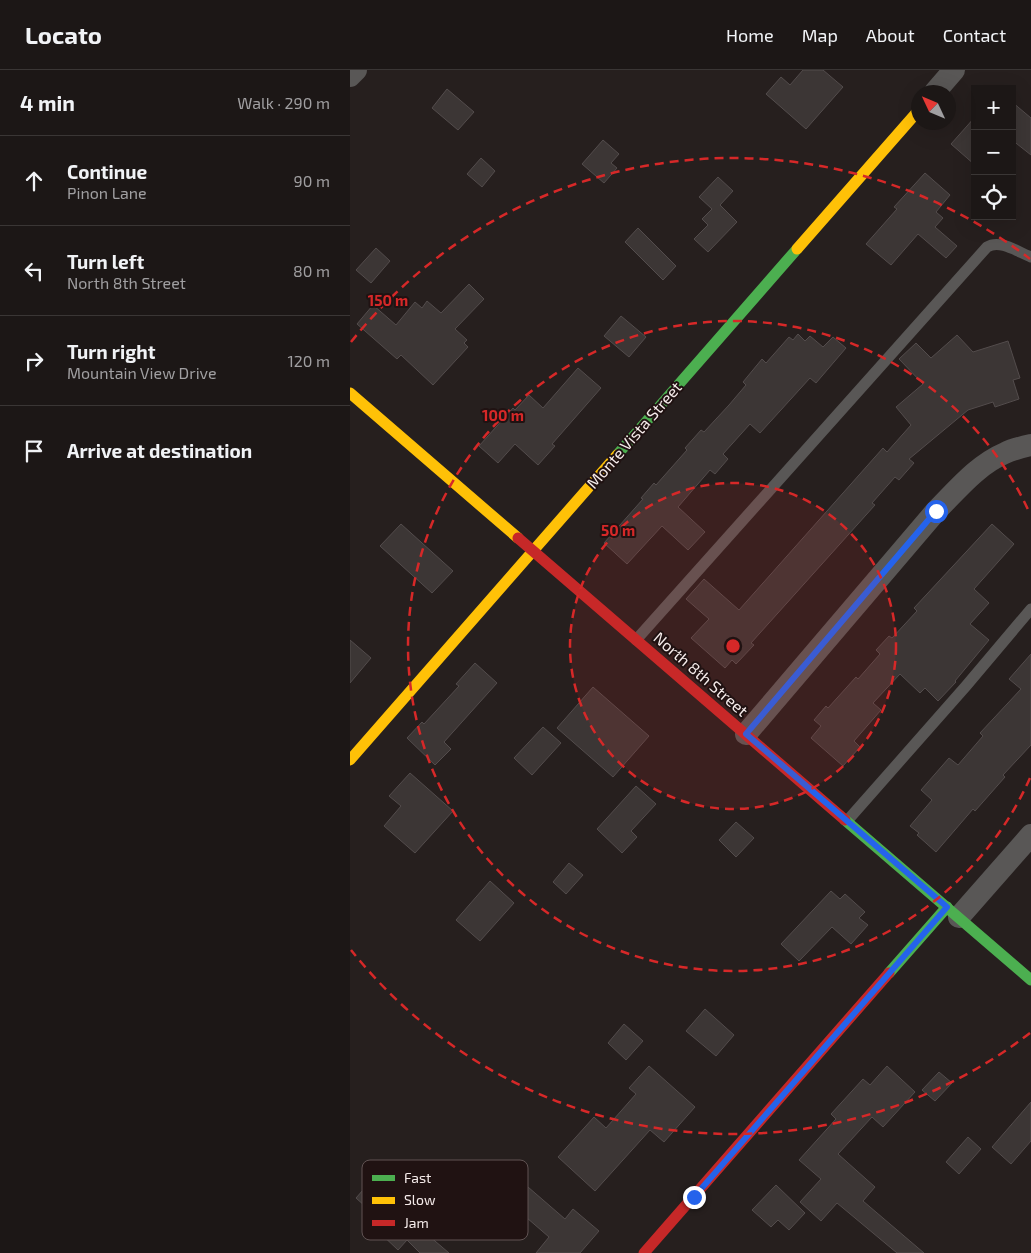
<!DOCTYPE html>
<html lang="en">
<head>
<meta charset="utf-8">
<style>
  :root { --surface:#1c1716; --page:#292423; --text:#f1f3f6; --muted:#a09fa1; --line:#3a3635 }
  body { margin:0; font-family:"Exo 2",sans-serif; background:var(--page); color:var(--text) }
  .controls { position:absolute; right:15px; top:15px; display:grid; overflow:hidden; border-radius:0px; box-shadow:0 5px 20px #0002 }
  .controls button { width:45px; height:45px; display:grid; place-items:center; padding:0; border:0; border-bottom:1px solid var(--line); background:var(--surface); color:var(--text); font:25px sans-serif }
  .compass { position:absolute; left:561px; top:15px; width:45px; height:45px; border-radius:50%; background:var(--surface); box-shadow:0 5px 20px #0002; rotate:314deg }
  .stop { position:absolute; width:15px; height:15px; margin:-11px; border:4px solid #2563eb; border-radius:50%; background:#fff }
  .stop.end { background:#2563eb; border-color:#fff; box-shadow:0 1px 5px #0008 }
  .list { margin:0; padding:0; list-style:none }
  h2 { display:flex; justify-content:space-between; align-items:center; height:65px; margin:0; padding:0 20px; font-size:21px }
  h2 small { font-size:16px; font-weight:400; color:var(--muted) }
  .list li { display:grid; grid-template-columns:32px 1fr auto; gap:15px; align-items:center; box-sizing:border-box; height:90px; padding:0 20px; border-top:1px solid var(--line) }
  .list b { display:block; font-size:19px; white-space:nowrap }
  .list p { margin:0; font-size:16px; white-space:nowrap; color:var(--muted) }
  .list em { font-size:16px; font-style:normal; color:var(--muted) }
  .icon { flex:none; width:28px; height:28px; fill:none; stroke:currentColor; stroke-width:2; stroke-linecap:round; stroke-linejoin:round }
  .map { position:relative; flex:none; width:681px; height:1183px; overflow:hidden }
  header { display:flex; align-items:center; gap:30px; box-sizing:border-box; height:70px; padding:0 25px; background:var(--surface); border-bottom:1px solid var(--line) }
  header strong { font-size:24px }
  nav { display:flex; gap:28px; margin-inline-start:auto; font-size:18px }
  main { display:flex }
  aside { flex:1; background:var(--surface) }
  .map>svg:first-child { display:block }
  .building { fill:#3c3635; stroke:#534c4c }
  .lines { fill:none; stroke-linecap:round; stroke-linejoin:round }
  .lane { stroke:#595756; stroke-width:11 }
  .street { stroke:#595756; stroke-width:22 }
  .fast { stroke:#4caf50; stroke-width:11 }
  .slow { stroke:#ffc107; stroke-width:11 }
  .jam { stroke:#c62828; stroke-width:11 }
  .route { stroke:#2563eb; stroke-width:6 }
  .ring { fill:none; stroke:#d62828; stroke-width:2.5; stroke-dasharray:9 6 }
  .labels { text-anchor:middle; stroke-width:4; stroke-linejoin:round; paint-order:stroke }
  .street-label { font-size:16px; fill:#f5ebea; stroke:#201212 }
  .key { fill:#201212; stroke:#605353; stroke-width:1 }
  .key-label { font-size:14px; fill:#f5ebea }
  .centre { fill:#d62828; stroke:#201212; stroke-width:2.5 }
  .ring-label { font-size:15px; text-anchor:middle; font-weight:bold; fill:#d62828; stroke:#201212; stroke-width:4; stroke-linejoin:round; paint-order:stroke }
</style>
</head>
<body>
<header>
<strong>Locato</strong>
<nav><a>Home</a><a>Map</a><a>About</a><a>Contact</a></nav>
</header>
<main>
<aside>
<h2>4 min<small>Walk · 290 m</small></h2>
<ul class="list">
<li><svg class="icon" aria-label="ahead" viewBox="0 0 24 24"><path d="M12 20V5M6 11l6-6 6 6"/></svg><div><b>Continue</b><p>Pinon Lane</p></div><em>90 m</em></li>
<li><svg class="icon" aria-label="left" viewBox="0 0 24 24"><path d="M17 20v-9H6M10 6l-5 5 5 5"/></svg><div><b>Turn left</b><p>North 8th Street</p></div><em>80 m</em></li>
<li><svg class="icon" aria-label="right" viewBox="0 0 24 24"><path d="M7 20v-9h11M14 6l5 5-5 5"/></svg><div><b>Turn right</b><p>Mountain View Drive</p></div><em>120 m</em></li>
<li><svg class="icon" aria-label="arrive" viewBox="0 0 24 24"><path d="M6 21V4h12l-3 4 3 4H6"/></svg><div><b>Arrive at destination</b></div></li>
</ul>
</aside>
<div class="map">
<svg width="681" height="1183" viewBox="0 0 681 1183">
  <rect width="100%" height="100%" fill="#261f1e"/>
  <g class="building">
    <path d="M453,0H473L493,17L456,59L416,24L431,7L440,15Z"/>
    <path d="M97,19L124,42L108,60L82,38Z"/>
    <path d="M662,32L681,48V85L662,70Z"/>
    <path d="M625,47V95L601,74Z"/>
    <path d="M253,70L269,84L261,93L267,98L254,113L232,94Z"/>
    <path d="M131,88L145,101L132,117L117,104Z"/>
    <path d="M575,103L600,125L586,142L593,148L585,157L607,176L596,188L568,164L541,195L516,174L547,139L544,137Z"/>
    <path d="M368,107L383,121L370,135L387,152L358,182L344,169L358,155L352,149L362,139L349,127Z"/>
    <path d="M288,158L326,196L313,210L275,172Z"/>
    <path d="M26,178L40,191L21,213L6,200Z"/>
    <path d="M119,214L134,229L105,259L117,270L114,273L118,277L83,315L51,285L47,289L7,254L23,235L46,255L65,232L72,238L77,231L91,243Z"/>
    <path d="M271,246L296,267L279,287L254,266Z"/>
    <path d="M448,264L455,271L460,266L473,277L483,267L496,278L466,313L460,308L410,363L400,354L373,384L378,389L365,404L360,400L328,437L355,462L338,480L312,456L277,494L254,473L293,429L291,428L304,413L306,415L337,380L335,378L351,360L354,362L379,335L396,315L393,312L412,289L416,293L439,267L443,270Z"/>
    <path d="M607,265L623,282L658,271L670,308L663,310L669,329L645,337L643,332L618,340L559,389L564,393L549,410L545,407L522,433L525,435L401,573L404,575L386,594L382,590L375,598L341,568L359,549L336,529L354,509L389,540L533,378L537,382L561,355L546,337L573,314L549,289L566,273L581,288Z"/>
    <path d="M228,298L251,318L202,374L205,376L188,395L165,374L148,393L129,376L163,338L165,340L179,325L193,338Z"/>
    <path d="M51,454L103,501L82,523L30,476Z"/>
    <path d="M642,454L664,474L624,519L639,533L620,554L639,570L605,611L606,612L588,631L575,618L570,623L550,604L523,633L531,640L504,671L510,677L493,696L461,668L471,656L464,650L476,636L478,638L506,607L508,609L530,584L526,580L539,566L542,568L567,541L564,538Z"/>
    <path d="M0,570L21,588L0,613Z"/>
    <path d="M681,584V675L653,705L655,707L625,741L623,739L586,782L567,765L569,763L560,756L582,730L571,720L599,688L608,695L633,666L630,663L671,619L659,609Z"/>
    <path d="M125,593L147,613L94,672L101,679L85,695L57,668L72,652L74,654L109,616L106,614Z"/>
    <path d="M243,617L299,666L263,707L207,658Z"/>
    <path d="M193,657L211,673L182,705L164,688Z"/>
    <path d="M60,703L103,741L65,783L34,756L51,736L39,726Z"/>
    <path d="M286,716L306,734L281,761L287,767L272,783L247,759Z"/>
    <path d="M386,752L404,768L386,787L369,770Z"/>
    <path d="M219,793L233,805L216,824L203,812Z"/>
    <path d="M140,811L164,833L130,871L106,850Z"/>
    <path d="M481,821L490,829L495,824L515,842L509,848L518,855L501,874L482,857L449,891L431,874Z"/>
    <path d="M355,939L384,965L366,986L336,961Z"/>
    <path d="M274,954L293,971L276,990L258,973Z"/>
    <path d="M299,996L345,1037L314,1072L300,1060L245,1121L208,1087L244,1047L256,1058L286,1024L279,1018Z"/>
    <path d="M537,996L565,1022L533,1057L522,1047L488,1084L525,1117L513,1131L574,1183H547L487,1133L471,1151L450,1132L471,1109L449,1090L486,1049L481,1044L513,1009L520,1015Z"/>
    <path d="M589,1002L602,1013L585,1031L572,1020Z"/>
    <path d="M681,1032V1071L661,1094L642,1077Z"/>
    <path d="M618,1067L631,1079L609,1104L596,1092Z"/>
    <path d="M20,1112L39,1128L37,1130L99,1183H70L57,1170L48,1180L29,1162L35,1154L6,1128Z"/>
    <path d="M426,1115L455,1143L439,1160L428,1150L421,1157L402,1140Z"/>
    <path d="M178,1117L215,1149L223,1139L249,1161L230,1183H186L199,1167L162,1135Z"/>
  </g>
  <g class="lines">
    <g class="lane">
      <path d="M286,570L637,177C650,169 668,182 681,187"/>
      <path d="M497,751L616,616L681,539"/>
    </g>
    <g class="street">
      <path d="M0,6L6,0"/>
      <path d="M585,22L604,0"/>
      <path d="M396,664L586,441C607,420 627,395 655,383C663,379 672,377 681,375"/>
      <path d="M609,847L681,765"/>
    </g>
    <g class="fast">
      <path d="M267,385L447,179"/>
      <path d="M495,750L681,910"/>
      <path d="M539,903L597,837"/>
    </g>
    <g class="slow">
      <path d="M447,179L568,41"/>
      <path d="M0,323L168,468"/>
      <path d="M0,690L267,385"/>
    </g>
    <g class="jam">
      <path d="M168,468L495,750"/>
      <path d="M294,1183L539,903"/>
    </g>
  </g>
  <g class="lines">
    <path class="route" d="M344,1127L597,837L396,664L586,441"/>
  </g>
  <circle cx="383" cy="576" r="163" fill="#d62828" fill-opacity=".12"/>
  <g class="ring">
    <circle cx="383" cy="576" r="163"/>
    <path d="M680 708A325 325 0 1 1 680 444"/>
    <path d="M680 963A488 488 0 0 1 1 880M1 272A488 488 0 0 1 680 189"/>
  </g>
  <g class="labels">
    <g class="street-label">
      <text transform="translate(284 365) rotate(-49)" y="6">Monte Vista Street</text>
      <text transform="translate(351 604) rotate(41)" y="6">North 8th Street</text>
    </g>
  </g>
  <rect x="12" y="1090" width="166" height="80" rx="8" class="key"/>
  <rect x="22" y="1105" width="23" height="6" fill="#4caf50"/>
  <rect x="22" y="1127" width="23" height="7" fill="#ffc107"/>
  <rect x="22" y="1150" width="23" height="6" fill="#c62828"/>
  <g class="key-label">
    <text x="54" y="1113">Fast</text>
    <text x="54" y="1135">Slow</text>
    <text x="54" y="1158">Jam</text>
  </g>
  <circle cx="383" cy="576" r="8" class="centre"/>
  <g class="ring-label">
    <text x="38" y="236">150 m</text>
    <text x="153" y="351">100 m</text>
    <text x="268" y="466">50 m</text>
  </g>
</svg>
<div class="controls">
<button>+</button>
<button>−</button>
<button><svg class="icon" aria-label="locate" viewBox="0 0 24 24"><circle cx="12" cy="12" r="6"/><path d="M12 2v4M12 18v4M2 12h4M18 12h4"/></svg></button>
</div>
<svg class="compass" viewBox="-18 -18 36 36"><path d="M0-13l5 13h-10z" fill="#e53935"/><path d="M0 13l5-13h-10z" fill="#a09fa1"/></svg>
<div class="stop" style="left:586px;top:441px"></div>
<div class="stop end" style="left:344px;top:1127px"></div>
</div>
</main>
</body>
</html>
